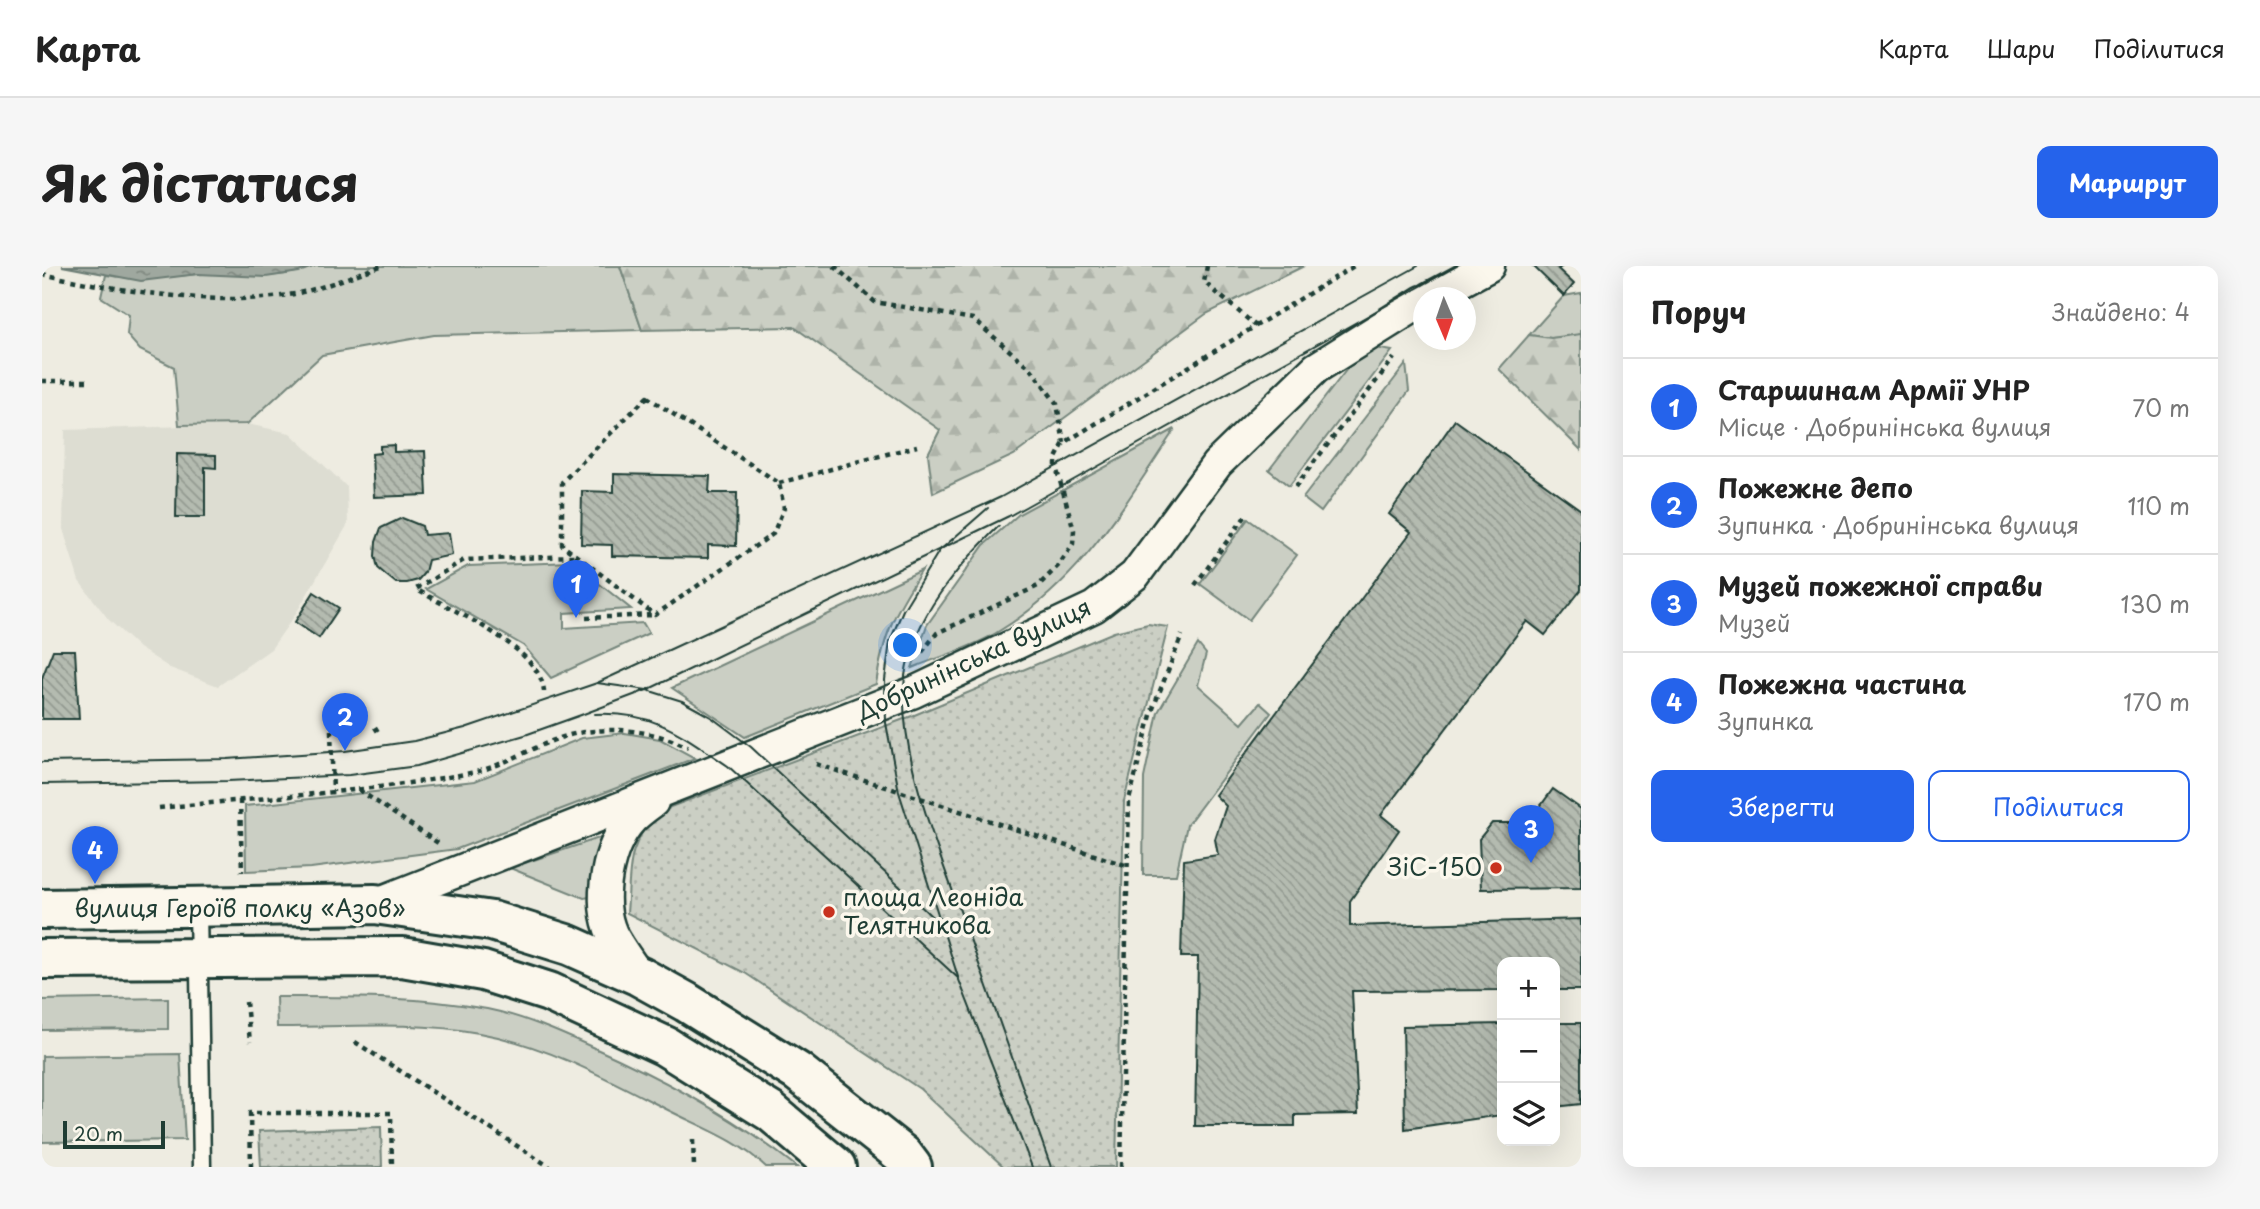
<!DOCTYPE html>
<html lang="uk">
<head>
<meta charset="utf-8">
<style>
  :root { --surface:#fff; --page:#f6f6f6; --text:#222; --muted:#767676; --line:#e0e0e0; --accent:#2563eb }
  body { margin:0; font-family:"Playpen Sans",sans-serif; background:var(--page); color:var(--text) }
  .controls { position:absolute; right:21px; bottom:21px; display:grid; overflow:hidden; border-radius:14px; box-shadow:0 7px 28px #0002 }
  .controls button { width:63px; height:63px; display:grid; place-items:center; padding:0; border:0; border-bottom:2px solid var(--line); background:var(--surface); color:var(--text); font:35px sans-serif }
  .compass { position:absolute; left:1371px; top:21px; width:63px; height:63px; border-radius:50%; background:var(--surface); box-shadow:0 7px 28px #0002; rotate:178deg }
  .scale { position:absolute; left:21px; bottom:18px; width:102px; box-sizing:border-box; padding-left:7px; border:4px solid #1f3d34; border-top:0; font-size:19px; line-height:24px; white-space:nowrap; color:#1f3d34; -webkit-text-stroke:5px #fbf7ec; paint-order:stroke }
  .you { position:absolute; left:864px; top:380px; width:24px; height:24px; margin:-18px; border:5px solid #fff; border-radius:50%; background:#1a73e8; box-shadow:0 0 0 10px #1a73e833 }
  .badge { display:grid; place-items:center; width:46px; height:46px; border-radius:50%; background:var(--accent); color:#fff; font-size:23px; font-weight:700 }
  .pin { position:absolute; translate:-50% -58px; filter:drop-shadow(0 2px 4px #0008) }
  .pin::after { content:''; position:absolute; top:37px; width:24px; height:21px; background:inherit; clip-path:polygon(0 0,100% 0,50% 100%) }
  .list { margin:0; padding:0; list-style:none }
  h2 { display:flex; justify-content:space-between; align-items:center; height:91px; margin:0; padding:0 28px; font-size:30px }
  h2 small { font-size:23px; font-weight:400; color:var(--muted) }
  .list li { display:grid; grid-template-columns:46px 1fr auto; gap:21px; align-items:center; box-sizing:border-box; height:98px; padding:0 28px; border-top:2px solid var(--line) }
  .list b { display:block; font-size:26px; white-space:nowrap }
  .list p { margin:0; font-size:23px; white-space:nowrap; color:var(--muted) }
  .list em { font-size:23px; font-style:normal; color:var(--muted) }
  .actions { display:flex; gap:14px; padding:21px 28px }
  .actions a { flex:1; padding:16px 0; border:2px solid var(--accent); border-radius:14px; text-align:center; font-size:24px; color:var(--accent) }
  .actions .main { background:var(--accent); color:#fff }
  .icon { flex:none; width:38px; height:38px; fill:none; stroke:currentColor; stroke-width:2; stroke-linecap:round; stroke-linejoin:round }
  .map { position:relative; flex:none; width:1539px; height:901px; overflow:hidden; border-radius:14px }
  header { display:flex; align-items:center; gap:42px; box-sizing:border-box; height:98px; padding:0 35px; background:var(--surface); border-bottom:2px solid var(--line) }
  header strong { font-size:33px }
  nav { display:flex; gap:38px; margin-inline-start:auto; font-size:24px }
  .intro { display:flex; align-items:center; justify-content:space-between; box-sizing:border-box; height:168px; padding:0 42px }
  h1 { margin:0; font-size:49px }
  .button { padding:18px 32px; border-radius:14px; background:var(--accent); color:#fff; font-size:24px; font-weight:700 }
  main { display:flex; gap:42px; padding:0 42px }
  aside { flex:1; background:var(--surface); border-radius:14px; box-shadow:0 7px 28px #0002 }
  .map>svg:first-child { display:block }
  .built { fill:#ddddd2 }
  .grass { fill:#cbcfc4; stroke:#75867c; stroke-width:2 }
  .forest { fill:url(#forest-firs); stroke:#75867c; stroke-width:2 }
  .park { fill:url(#park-dots); stroke:#75867c; stroke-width:2 }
  .water { fill:url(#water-ripples); stroke:#6c7d74; stroke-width:2 }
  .building { fill:url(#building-back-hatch); stroke:#1f3d34; stroke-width:2 }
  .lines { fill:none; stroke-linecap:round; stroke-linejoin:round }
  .lane-casing { stroke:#1f3d34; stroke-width:21 }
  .street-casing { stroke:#1f3d34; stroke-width:35 }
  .secondary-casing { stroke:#1f3d34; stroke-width:44 }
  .path { stroke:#1f3d34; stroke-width:4.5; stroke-dasharray:5 5; stroke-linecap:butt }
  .lane { stroke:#fbf7ec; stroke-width:16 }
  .street { stroke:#fbf7ec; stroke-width:30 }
  .secondary { stroke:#fbf7ec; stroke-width:38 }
  .tram { stroke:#1f3d34; stroke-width:2 }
  .poi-dot { fill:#c8321e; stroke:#fbf7ec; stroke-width:2.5 }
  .labels { text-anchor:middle; stroke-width:7; stroke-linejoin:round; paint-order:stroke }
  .street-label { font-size:24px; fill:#1f3d34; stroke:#fbf7ec }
  .poi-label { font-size:24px; fill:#1f3d34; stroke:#fbf7ec; text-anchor:end }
</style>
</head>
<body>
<header>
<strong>Карта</strong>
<nav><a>Карта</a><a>Шари</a><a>Поділитися</a></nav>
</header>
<div class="intro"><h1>Як дістатися</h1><a class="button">Маршрут</a></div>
<main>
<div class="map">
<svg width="1539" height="901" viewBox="0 0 1539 901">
  <defs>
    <pattern id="forest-firs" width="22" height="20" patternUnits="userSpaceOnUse" patternTransform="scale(1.75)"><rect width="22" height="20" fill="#cbcfc4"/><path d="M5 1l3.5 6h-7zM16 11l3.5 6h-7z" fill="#aeb3a9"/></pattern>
    <pattern id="park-dots" width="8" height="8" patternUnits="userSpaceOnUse" patternTransform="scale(1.75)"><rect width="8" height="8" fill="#cbcfc4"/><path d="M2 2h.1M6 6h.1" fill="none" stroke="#aeb3a9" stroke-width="1.8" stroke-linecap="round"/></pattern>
    <pattern id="water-ripples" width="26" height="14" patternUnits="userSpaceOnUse" patternTransform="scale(1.75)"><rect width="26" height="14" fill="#9fa89f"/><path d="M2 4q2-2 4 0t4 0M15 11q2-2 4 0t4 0" fill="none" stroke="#818a82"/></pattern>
    <pattern id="building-back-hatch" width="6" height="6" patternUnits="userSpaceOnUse" patternTransform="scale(1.75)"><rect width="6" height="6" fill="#b4bbb0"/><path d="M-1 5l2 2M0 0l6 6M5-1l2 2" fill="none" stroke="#929990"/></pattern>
  </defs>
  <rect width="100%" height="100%" fill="#eeece1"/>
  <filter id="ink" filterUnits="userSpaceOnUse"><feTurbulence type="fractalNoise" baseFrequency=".0143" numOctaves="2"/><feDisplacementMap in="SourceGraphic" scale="14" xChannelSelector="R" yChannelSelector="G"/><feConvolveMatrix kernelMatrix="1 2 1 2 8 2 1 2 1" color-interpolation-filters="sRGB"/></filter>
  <g filter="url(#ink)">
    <path class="built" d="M205,158L248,167L305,221L306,258L253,349L229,383L176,420L128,402L97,382L67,354L37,315L21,263L23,164Z"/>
    <g class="grass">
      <path d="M273,0H578L600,64L392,69L280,89L205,158L137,159L132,101L98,84L85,69L87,49L59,31L64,9C101,15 120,11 156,8C201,5 226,18 273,0Z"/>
      <path d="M1539,27V68L1536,70L1509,72L1487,69L1522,30Z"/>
      <path d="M1333,82L1350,85L1247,220L1227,204L1315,90Z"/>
      <path d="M1364,98L1367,125L1279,246L1261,232Z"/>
      <path d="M1133,163C1081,241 1038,317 954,367C929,382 897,391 870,402L885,359L942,279L977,248Z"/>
      <path d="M1206,253L1255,289L1207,354L1158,318Z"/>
      <path d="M530,296L589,343L522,347V362L601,357L607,367L509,412L482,380L384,323L426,300Z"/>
      <path d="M880,304C852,348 842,366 834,418L703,471L630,422Z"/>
      <path d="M1156,378L1164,388L1156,419L1200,458L1218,437L1229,447L1145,559L1134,609H1101L1102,512L1116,446Z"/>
      <path d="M583,467L618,473L653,492L415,583L269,602L204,605L203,540L433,515L540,472Z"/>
      <path d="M560,571L551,609L554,630L542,632L468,602Z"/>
      <path d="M234,731C305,731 375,730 445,743C481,750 517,766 550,781C624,814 692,851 755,901H724C696,874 659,861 624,843C564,812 504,779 437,767C371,755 302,761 235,761Z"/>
      <path d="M126,732V763L0,764V734Z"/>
      <path d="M138,788L143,874L0,876V790Z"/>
    </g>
    <g class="forest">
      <path d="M578,0H1262L1164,48L972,189L891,227L886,188L898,164L752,61L600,64Z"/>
      <path d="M1539,68V184L1457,103L1487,69L1509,72Z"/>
    </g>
    <g class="park">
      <path d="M1106,358L1126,361L1082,535L1074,901H962L878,823L703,707L585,647C589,600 583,584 615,546L870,450L1072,366Z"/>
      <path d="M339,861L340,901H219L217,865Z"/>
    </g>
    <path class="water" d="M20,0H273L257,6L224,11L156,8L99,15Z"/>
    <g class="building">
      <path d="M1491,0H1521L1516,3L1532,18L1522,30Z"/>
      <path d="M1413,154L1539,244V324L1503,369L1485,355L1339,549L1357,564L1308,635V660L1539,653V724H1513V696H1460V724L1310,725L1316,848L1253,849V860H1153L1156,691H1139L1142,594L1176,589L1173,573L1184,540L1173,529L1369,266L1347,248Z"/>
      <path d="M352,179V186L383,185L385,229L332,231L330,188L338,187V180Z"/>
      <path d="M135,188L174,189V202L163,201V251H134Z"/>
      <path d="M572,208L668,210L667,227H695L694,280L666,279V292L570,290V279L539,278L540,225L572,226Z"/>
      <path d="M360,252L380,260L382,269L407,267L410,289L386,294L383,306L376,314L365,317H354L344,309L336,302L333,290L334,276L339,262Z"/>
      <path d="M272,326L297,342L277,372L253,356Z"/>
      <path d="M11,384H33L37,453H0V412Z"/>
      <path d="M1511,523L1539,543V622L1439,623L1437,573L1450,557H1486Z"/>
      <path d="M1513,757H1539V838L1513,841Z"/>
      <path d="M1460,758V849L1363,863L1361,760Z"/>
    </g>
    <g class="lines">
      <defs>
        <path id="lane" d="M156,641L160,901"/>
        <g id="street">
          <path d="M1388,32L1447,0"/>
          <path d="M333,638L872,426L1052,341L1093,309L1175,198L1274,102L1381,35"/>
          <path d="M597,710C588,696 577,682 570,668C555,635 565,580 590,553C596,547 604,541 611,536"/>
        </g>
        <g id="secondary">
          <path d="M0,643L333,638L450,655L527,679L597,710L644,736L756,806L861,889L870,901"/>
          <path d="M0,693L360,691L441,705L507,726L623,780L729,846L794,901"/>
        </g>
      </defs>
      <use href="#lane" class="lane-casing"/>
      <use href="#street" class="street-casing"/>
      <use href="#secondary" class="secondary-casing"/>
      <g class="path">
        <path d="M792,0L833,36L931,53L990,104L1015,138L1022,177"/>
        <path d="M1165,0L1162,16L1214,60"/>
        <path d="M0,8C75,24 176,42 252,28C282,22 311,9 339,0"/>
        <path d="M0,115H46"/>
        <path d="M605,131L737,217L742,242L731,268L613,349L520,279V216Z"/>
        <path d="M737,217L875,180"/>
        <path d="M1253,221L1352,92"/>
        <path d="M1153,319L1205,248"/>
        <path d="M544,352L612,349"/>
        <path d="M880,386L895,367L996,320L1017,299L1031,278L1032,264L1014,201V192L1022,177L1312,0"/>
        <path d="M502,426C500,382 408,344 374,323L422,294L533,290"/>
        <path d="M333,461L338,469"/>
        <path d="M289,464L291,526"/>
        <path d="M774,498L1086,600"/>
        <path d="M317,524L399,579"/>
        <path d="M198,534L200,606"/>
        <path d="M117,542C220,531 325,527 428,507C467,500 503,471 543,466C580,461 612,465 646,481"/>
        <path d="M204,736L208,776"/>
        <path d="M313,776L508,901"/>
        <path d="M651,874L652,901"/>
        <path d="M209,901L208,847H349L350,901"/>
        <path d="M1079,901L1087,534L1110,445L1140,369"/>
      </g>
      <use href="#lane" class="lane"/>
      <use href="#street" class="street"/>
      <use href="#secondary" class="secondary"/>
      <g class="tram">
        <path d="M946,242L897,285L861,344L848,375L843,414L844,457L857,526L917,714L990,901"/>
        <path d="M957,260C917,299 871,351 863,410C854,485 897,586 922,656C951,738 980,819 1009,901"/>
        <path d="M555,417L605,424L640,435L669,451L709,481L902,662"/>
        <path d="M553,448C613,445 640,469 686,500L917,713"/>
        <path d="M0,496L185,493L303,485L372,475L423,462L555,417L959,231L1376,0"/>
        <path d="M0,518L186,515L307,509L375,500L483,469L539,449L605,424L967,250L1415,0"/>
      </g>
    </g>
  </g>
  <g class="poi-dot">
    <circle cx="1454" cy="602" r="7"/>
    <circle cx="787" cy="646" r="7"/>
  </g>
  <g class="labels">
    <g class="street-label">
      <text transform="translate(932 394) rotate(-25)" y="8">Добринінська вулиця</text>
      <text x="198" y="651">вулиця Героїв полку «Азов»</text>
    </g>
    <g class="poi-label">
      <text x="1440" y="610">ЗіС-150</text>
      <text x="801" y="640" text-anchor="start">площа Леоніда<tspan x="801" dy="28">Телятникова</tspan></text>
    </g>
  </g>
</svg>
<div class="controls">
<button>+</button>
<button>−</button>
<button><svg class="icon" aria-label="layers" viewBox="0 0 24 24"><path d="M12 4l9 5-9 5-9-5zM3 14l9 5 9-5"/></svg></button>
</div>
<svg class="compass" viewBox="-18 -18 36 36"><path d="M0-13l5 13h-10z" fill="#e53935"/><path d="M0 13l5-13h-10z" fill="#767676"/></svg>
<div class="scale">20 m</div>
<div class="you"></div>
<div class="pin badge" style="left:534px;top:352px">1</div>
<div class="pin badge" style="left:303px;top:485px">2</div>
<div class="pin badge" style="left:1489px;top:597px">3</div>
<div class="pin badge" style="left:53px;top:618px">4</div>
</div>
<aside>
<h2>Поруч<small>Знайдено: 4</small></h2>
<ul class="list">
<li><span class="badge">1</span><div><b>Старшинам Армії УНР</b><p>Місце · Добринінська вулиця</p></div><em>70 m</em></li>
<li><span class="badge">2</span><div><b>Пожежне депо</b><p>Зупинка · Добринінська вулиця</p></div><em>110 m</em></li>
<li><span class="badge">3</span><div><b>Музей пожежної справи</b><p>Музей</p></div><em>130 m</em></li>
<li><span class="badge">4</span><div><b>Пожежна частина</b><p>Зупинка</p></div><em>170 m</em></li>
</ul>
<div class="actions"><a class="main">Зберегти</a><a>Поділитися</a></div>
</aside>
</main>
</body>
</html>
